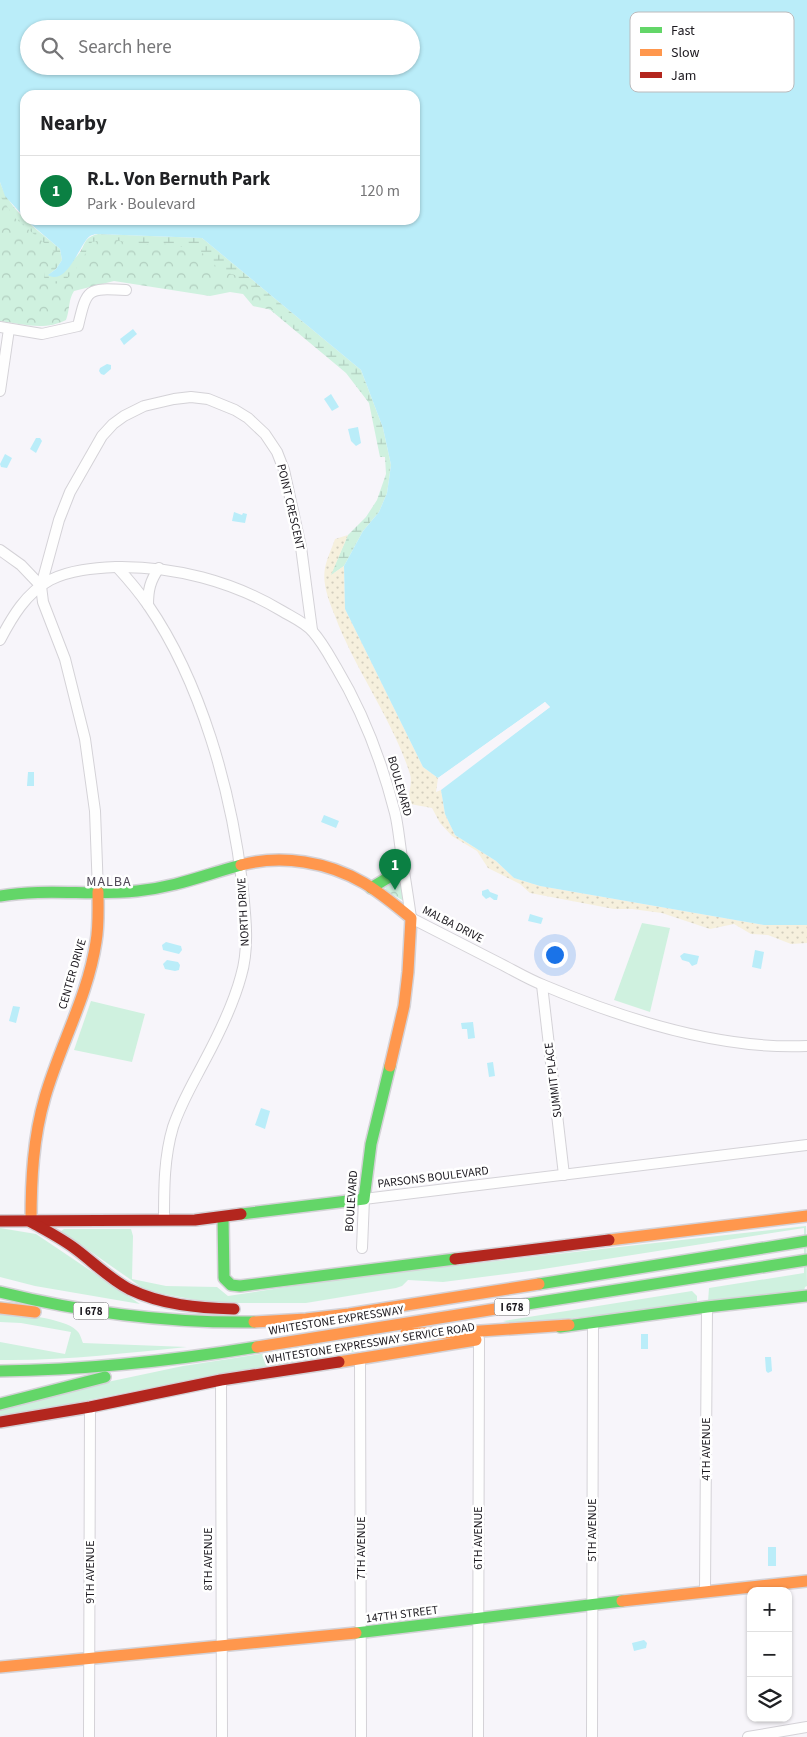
<!DOCTYPE html>
<html lang="en">
<head>
<meta charset="utf-8">
<style>
  :root { --surface:#fff; --page:#f6f6f6; --text:#202124; --muted:#757577; --line:#e0e0e0; --accent:#0b8043 }
  body { margin:0; font-family:"Source Sans 3",sans-serif; background:var(--page); color:var(--text) }
  .controls { position:absolute; right:15px; bottom:15px; display:grid; overflow:hidden; border-radius:10px; box-shadow:0 1px 4px #0004 }
  .controls button { width:45px; height:45px; display:grid; place-items:center; padding:0; border:0; border-bottom:1px solid var(--line); background:var(--surface); color:var(--text); font:25px sans-serif }
  .you { position:absolute; left:554px; top:954px; width:18px; height:18px; margin:-12px; border:4px solid #fff; border-radius:50%; background:#1a73e8; box-shadow:0 0 0 8px #1a73e833 }
  .badge { display:grid; place-items:center; width:32px; height:32px; border-radius:50%; background:var(--accent); color:#fff; font-size:16px; font-weight:700 }
  .pin { position:absolute; translate:-50% -41px; filter:drop-shadow(0 1px 2px #0008) }
  .pin::after { content:''; position:absolute; top:26px; width:18px; height:15px; background:inherit; clip-path:polygon(0 0,100% 0,50% 100%) }
  .list { margin:0; padding:0; list-style:none }
  h2 { display:flex; justify-content:space-between; align-items:center; height:65px; margin:0; padding:0 20px; font-size:21px }
  h2 small { font-size:16px; font-weight:400; color:var(--muted) }
  .list li { display:grid; grid-template-columns:32px 1fr auto; gap:15px; align-items:center; box-sizing:border-box; height:70px; padding:0 20px; border-top:1px solid var(--line) }
  .list b { display:block; font-size:19px; white-space:nowrap }
  .list p { margin:0; font-size:16px; white-space:nowrap; color:var(--muted) }
  .list em { font-size:16px; font-style:normal; color:var(--muted) }
  .icon { flex:none; width:28px; height:28px; fill:none; stroke:currentColor; stroke-width:2; stroke-linecap:round; stroke-linejoin:round }
  .map { position:relative; flex:none; width:807px; height:1737px; overflow:hidden }
  .search { position:absolute; background:var(--surface); box-shadow:0 1px 4px #0004; left:20px; top:20px; width:400px; height:55px; display:flex; align-items:center; gap:12px; box-sizing:border-box; padding:0 18px; border-radius:28px; color:var(--muted); font-size:19px }
  .panel { position:absolute; background:var(--surface); box-shadow:0 1px 4px #0004; left:20px; top:90px; width:400px; height:135px; border-radius:15px }
  .map>svg:first-child { display:block }
  .grass { fill:#cff1df }
  .wetland { fill:url(#wetland-marsh) }
  .sand { fill:url(#sand-dots) }
  .park { fill:url(#park-crowns) }
  .water { fill:#baedf9; fill-rule:evenodd }
  .pier { fill:#f7f5fa }
  .lines { fill:none; stroke-linecap:round; stroke-linejoin:round }
  .street-casing { stroke:#d4d2d7; stroke-width:12 }
  .fast-casing { stroke:#d4d2d7; stroke-width:14 }
  .slow-casing { stroke:#d4d2d7; stroke-width:14 }
  .jam-casing { stroke:#d4d2d7; stroke-width:14 }
  .street { stroke:#fefefe; stroke-width:10 }
  .fast { stroke:#63d668; stroke-width:11 }
  .slow { stroke:#ff974d; stroke-width:11 }
  .jam { stroke:#b3261e; stroke-width:11 }
  .labels { text-anchor:middle; stroke-width:5; stroke-linejoin:round; paint-order:stroke }
  .shield { fill:#fff; stroke:#605e62; stroke-width:1 }
  .shield-label { font-size:11px; font-weight:bold; fill:#1c191f }
  .street-label { font-size:12px; fill:#1c191f; stroke:#fff }
  .neighbourhood-label { font-size:14px; letter-spacing:1px; fill:#534c5a; stroke:#fff }
  .key { fill:#fff; stroke:#bbbabc; stroke-width:1 }
  .key-label { font-size:14px; fill:#1c191f }
</style>
</head>
<body>
<div class="map">
<svg width="807" height="1737" viewBox="0 0 807 1737">
  <defs>
    <pattern id="wetland-marsh" width="20" height="14" patternUnits="userSpaceOnUse" patternTransform="scale(1.25)"><rect width="20" height="14" fill="#cff1df"/><path d="M1 5h8M5 5V1M11 12h8M15 12V8" fill="none" stroke="#b1cebf"/></pattern>
    <pattern id="sand-dots" width="8" height="8" patternUnits="userSpaceOnUse" patternTransform="scale(1.25)"><rect width="8" height="8" fill="#f6f0dd"/><path d="M2 2h.1M6 6h.1" fill="none" stroke="#d2cdbd" stroke-width="1.8" stroke-linecap="round"/></pattern>
    <pattern id="park-crowns" width="20" height="18" patternUnits="userSpaceOnUse" patternTransform="scale(1.25)"><rect width="20" height="18" fill="#cff1df"/><path d="M2 6a3 3 0 1 1 6 0M12 15a3 3 0 1 1 6 0" fill="none" stroke="#b1cebf"/></pattern>
  </defs>
  <rect width="100%" height="100%" fill="#f7f5fa"/>
  <g class="grass">
    <path d="M642,923L670,928L650,1012L614,1000Z"/>
    <path d="M91,1001L145,1014L132,1062L74,1050Z"/>
    <path d="M806,1226L807,1286L805,1287L804,1291L708,1302L709,1288L804,1273V1228L537,1270L443,1282L408,1280L402,1286L396,1288L306,1303H213L147,1291L61,1231L64,1229H131L133,1236L132,1279L166,1286L217,1287L228,1296L345,1278Z"/>
    <path d="M0,1228L36,1234L140,1304L35,1286L0,1277Z"/>
    <path d="M692,1291L697,1296V1302L691,1306L514,1324L503,1321Z"/>
    <path d="M0,1312C17,1314 64,1318 76,1330C80,1333 81,1338 83,1343L187,1347C125,1353 63,1361 0,1360V1342L65,1354L71,1332L21,1323L0,1322Z"/>
    <path d="M378,1336H395L391,1346C264,1365 138,1390 13,1415L0,1416V1409L79,1388L183,1366Z"/>
  </g>
  <path class="wetland" d="M0,182C10,212 37,229 60,249L62,260L56,269L48,275C57,269 69,264 76,257C86,248 81,238 98,234L202,238L361,370L383,428L391,465L387,493L379,512L363,531L344,566L330,576L348,535L366,517L377,500L386,474L385,457H380L369,403L346,373L237,282L137,273L61,287L0,272Z"/>
  <path class="sand" d="M348,535L331,575L344,566L345,609L423,767L438,778L436,792L441,790L445,814L455,835L496,861L514,878L540,886L764,925H807V943L791,944L768,935L751,934L734,924L710,929L662,913L632,909H614L530,893L520,884L488,868L477,851L452,836L440,823L432,808L410,804C407,794 413,784 410,774C392,718 355,670 335,616C329,601 322,584 325,568C327,558 332,548 335,539Z"/>
  <g class="park">
    <path d="M0,196L15,218L56,253C59,264 53,267 45,272L44,277L46,282C51,283 56,285 62,282C76,274 84,255 92,242L110,238L135,245L161,243L196,249L208,257L220,271L235,275L277,311L253,306L243,294L230,292L210,296L114,281L74,291C68,300 70,310 66,320C45,331 22,324 0,321Z"/>
    <path d="M398,877L401,880L404,901L386,891L385,886Z"/>
  </g>
  <g class="water">
    <path d="M0,0H807V925H764L540,886L514,878L496,861L455,835L445,814L441,790L550,707L545,702L438,778L423,767L345,609L344,566L363,531L379,512L387,493L391,465L383,428L361,370L202,238L97,234C96,234 91,235 90,236C80,243 67,287 48,275L56,269L62,260L60,249L26,220H415V95H25V218L5,196L0,182ZM29,29H411V66H29Z"/>
    <path d="M133,329L137,334L124,345L120,339Z"/>
    <path d="M107,364L111,365V369L104,375L101,374L99,371L100,368Z"/>
    <path d="M331,394L339,407L332,411L324,399Z"/>
    <path d="M358,427L361,443L356,446L351,441L348,429Z"/>
    <path d="M36,438H40L42,441L36,453L30,449Z"/>
    <path d="M5,454L12,458L7,468L1,467L0,464Z"/>
    <path d="M234,512L242,515L243,513L247,514L245,523L232,521Z"/>
    <path d="M28,772H34V786H27Z"/>
    <path d="M324,815L339,821L336,828L321,822Z"/>
    <path d="M488,889L490,892L498,895L497,900H494L490,897L486,899L482,895V891Z"/>
    <path d="M530,914L543,918L541,924L528,921Z"/>
    <path d="M166,942L181,946L182,950L179,954L163,950L162,945Z"/>
    <path d="M755,950L764,952L761,969L752,967Z"/>
    <path d="M684,953L699,956L697,964L692,966L689,962L682,960L680,956Z"/>
    <path d="M167,960L178,962L180,965L179,970L175,971L165,969L163,964Z"/>
    <path d="M13,1006L20,1007L16,1023L9,1021Z"/>
    <path d="M473,1022L475,1038L468,1039L467,1029H462L461,1023Z"/>
    <path d="M493,1062L495,1076L489,1077L487,1063Z"/>
    <path d="M261,1108L270,1111L265,1129L255,1125Z"/>
    <rect x="641" y="1334" width="7" height="15"/>
    <path d="M765,1357H771L772,1371L768,1373L766,1371Z"/>
    <rect x="768" y="1547" width="8" height="19"/>
    <path d="M644,1640L647,1643L646,1648L634,1651L632,1643Z"/>
  </g>
  <path class="pier" d="M545,702L550,707L438,791L439,788L546,707L545,705L438,781V778Z"/>
  <g class="lines">
    <defs>
      <g id="street">
        <path d="M0,327L42,334L78,326C87,288 87,288 126,290"/>
        <path d="M0,391L9,329"/>
        <path d="M0,550L21,565L41,586"/>
        <path d="M117,567C128,579 139,592 148,605C201,682 231,790 242,882C245,912 250,946 241,976C233,1006 219,1034 204,1062C193,1083 181,1103 173,1127C164,1157 164,1188 164,1220"/>
        <path d="M148,605C148,590 150,581 159,568"/>
        <path d="M0,640C12,617 26,593 50,580C70,570 94,568 116,567C174,566 232,581 282,611C292,617 306,623 313,632C322,642 329,655 336,667C363,712 382,762 395,813C398,825 399,838 401,851C404,873 408,895 411,918C440,933 470,948 499,963C513,970 528,979 543,985C621,1018 721,1050 807,1046"/>
        <path d="M98,892L95,811L85,739L65,659L43,602L41,586L59,520L70,492L102,436L113,424L124,416L144,406L174,399L191,397L208,399L235,410L248,418L265,434L277,452L284,470L301,547L312,630"/>
        <path d="M542,985L564,1175"/>
        <path d="M362,1248L364,1199L807,1145"/>
        <path d="M360,1359L361,1737"/>
        <path d="M221,1380L222,1737"/>
        <path d="M705,1591L707,1307"/>
        <path d="M89,1737L90,1407"/>
        <path d="M478,1737L479,1339"/>
        <path d="M592,1737L593,1322"/>
        <path d="M748,1737L807,1727"/>
      </g>
      <g id="fast">
        <path d="M371,888L404,868"/>
        <path d="M0,896C46,888 91,896 137,891C176,887 204,875 241,865"/>
        <path d="M241,1214L364,1199L371,1144L390,1066"/>
        <path d="M223,1217L224,1278L231,1285L240,1286L455,1259"/>
        <path d="M539,1284L807,1241"/>
        <path d="M0,1292C85,1313 166,1323 254,1322"/>
        <path d="M508,1307L807,1260"/>
        <path d="M560,1327L707,1307L807,1296"/>
        <path d="M0,1371C86,1370 171,1361 257,1347"/>
        <path d="M0,1404L105,1377"/>
        <path d="M356,1633L622,1601"/>
      </g>
      <g id="slow">
        <path d="M241,865C282,854 328,862 364,883C381,893 396,906 411,918L408,972L404,1006L390,1066"/>
        <path d="M31,1222C31,1180 33,1138 45,1097C60,1045 88,996 96,942C99,925 98,908 98,892"/>
        <path d="M609,1240L807,1216"/>
        <path d="M0,1308L35,1312"/>
        <path d="M254,1322L306,1319L349,1314L539,1284"/>
        <path d="M406,1333H451L569,1325"/>
        <path d="M257,1347L508,1307"/>
        <path d="M339,1362L476,1340"/>
        <path d="M622,1601L807,1581"/>
        <path d="M0,1667L356,1633"/>
      </g>
      <g id="jam">
        <path d="M0,1221L195,1220L241,1214"/>
        <path d="M31,1222C47,1231 63,1239 77,1250C94,1263 110,1279 129,1289C162,1305 198,1308 234,1309"/>
        <path d="M455,1259L609,1240"/>
        <path d="M0,1422L90,1407L221,1380L339,1362"/>
      </g>
    </defs>
    <use href="#street" class="street-casing"/>
    <use href="#fast" class="fast-casing"/>
    <use href="#slow" class="slow-casing"/>
    <use href="#jam" class="jam-casing"/>
    <use href="#street" class="street"/>
    <use href="#fast" class="fast"/>
    <use href="#slow" class="slow"/>
    <use href="#jam" class="jam"/>
  </g>
  <g class="labels">
    <g class="shield">
      <rect x="494.5" y="1298.5" width="35" height="17" rx="4"/>
      <rect x="73.5" y="1302.5" width="35" height="17" rx="4"/>
    </g>
    <g class="shield-label">
      <text x="512" y="1311">I 678</text>
      <text x="91" y="1315">I 678</text>
    </g>
    <g class="street-label">
      <text transform="translate(291 507) rotate(77)" y="4">POINT CRESCENT</text>
      <text transform="translate(400 786) rotate(74)" y="4">BOULEVARD</text>
      <text transform="translate(243 912) rotate(-93)" y="4">NORTH DRIVE</text>
      <text transform="translate(453 924) rotate(27)" y="4">MALBA DRIVE</text>
      <text transform="translate(72 974) rotate(-74)" y="4">CENTER DRIVE</text>
      <text transform="translate(553 1080) rotate(-97)" y="4">SUMMIT PLACE</text>
      <text transform="translate(433 1177) rotate(-7)" y="4">PARSONS BOULEVARD</text>
      <text transform="translate(351 1201) rotate(-86)" y="4">BOULEVARD</text>
      <text transform="translate(336 1320) rotate(-9)" y="4">WHITESTONE EXPRESSWAY</text>
      <text transform="translate(370 1343) rotate(-9)" y="4">WHITESTONE EXPRESSWAY SERVICE ROAD</text>
      <text transform="translate(706 1449) rotate(-90)" y="4">4TH AVENUE</text>
      <text transform="translate(592 1530) rotate(-90)" y="4">5TH AVENUE</text>
      <text transform="translate(478 1538) rotate(-90)" y="4">6TH AVENUE</text>
      <text transform="translate(361 1548) rotate(-90)" y="4">7TH AVENUE</text>
      <text transform="translate(208 1559) rotate(-90)" y="4">8TH AVENUE</text>
      <text transform="translate(90 1572) rotate(-90)" y="4">9TH AVENUE</text>
      <text transform="translate(402 1614) rotate(-7)" y="4">147TH STREET</text>
    </g>
    <g class="neighbourhood-label">
      <text x="109" y="886">MALBA</text>
    </g>
  </g>
  <rect x="630" y="12" width="164" height="80" rx="8" class="key"/>
  <rect x="640" y="27" width="22" height="6" fill="#63d668"/>
  <rect x="640" y="49" width="22" height="7" fill="#ff974d"/>
  <rect x="640" y="72" width="22" height="6" fill="#b3261e"/>
  <g class="key-label">
    <text x="671" y="35">Fast</text>
    <text x="671" y="57">Slow</text>
    <text x="671" y="80">Jam</text>
  </g>
</svg>
<div class="controls">
<button>+</button>
<button>−</button>
<button><svg class="icon" aria-label="layers" viewBox="0 0 24 24"><path d="M12 4l9 5-9 5-9-5zM3 14l9 5 9-5"/></svg></button>
</div>
<div class="you"></div>
<div class="pin badge" style="left:395px;top:890px">1</div>
<div class="search"><svg class="icon" aria-label="search" viewBox="0 0 24 24"><circle cx="10" cy="10" r="6"/><path d="M15 15l6 6"/></svg>Search here</div>
<section class="panel">
<h2>Nearby<small></small></h2>
<ul class="list">
<li><span class="badge">1</span><div><b>R.L. Von Bernuth Park</b><p>Park · Boulevard</p></div><em>120 m</em></li>
</ul>
</section>
</div>
</body>
</html>
